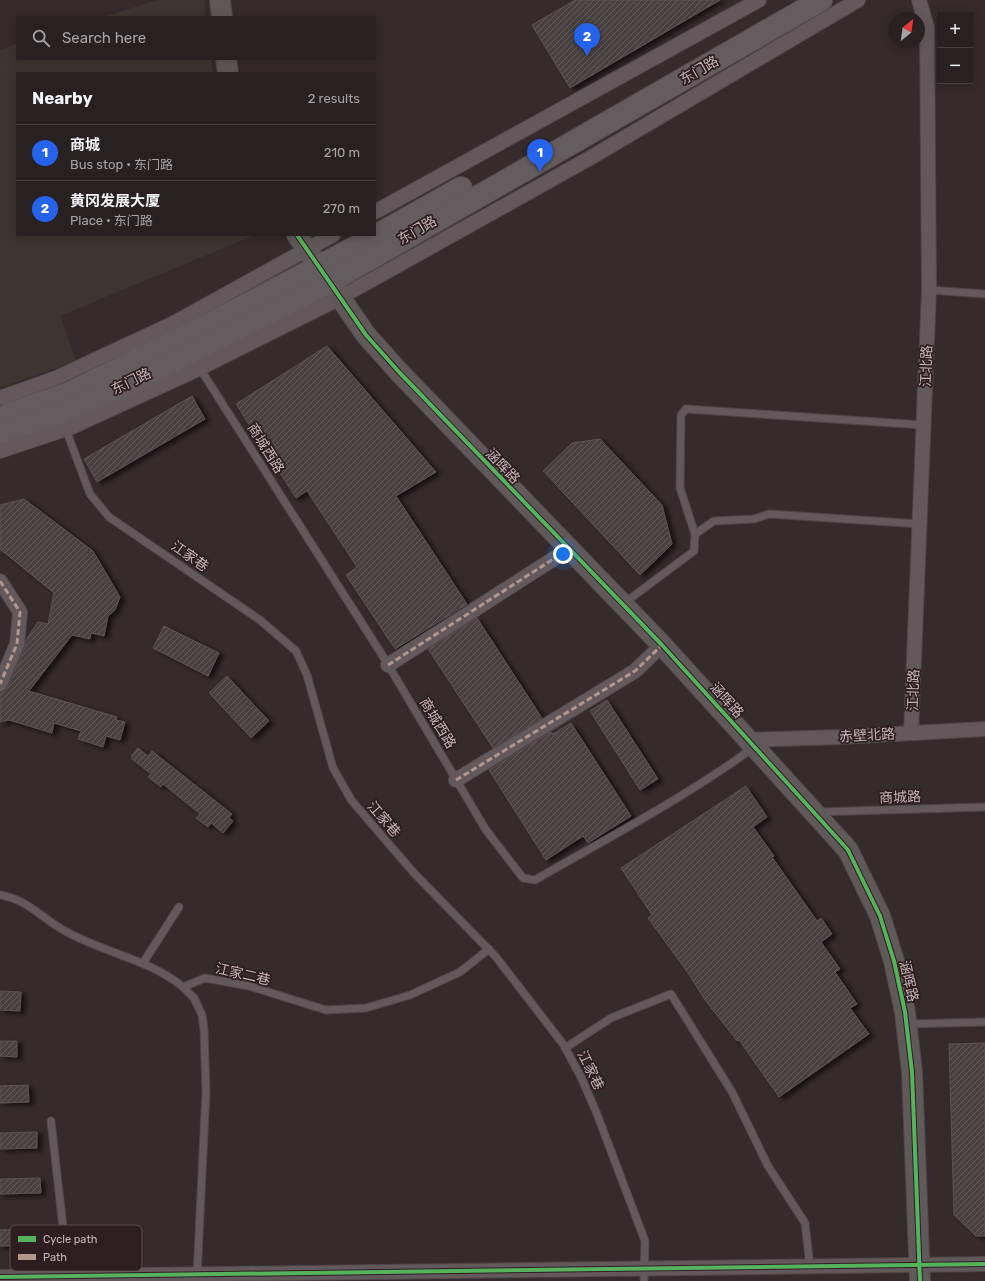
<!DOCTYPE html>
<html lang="en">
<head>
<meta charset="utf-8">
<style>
  :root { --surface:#282021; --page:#342d2e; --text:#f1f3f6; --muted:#a5a3a5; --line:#443e3f; --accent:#2563eb }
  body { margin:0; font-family:Rubik,"Noto Sans SC",sans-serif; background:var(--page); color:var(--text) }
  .controls { position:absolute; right:12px; top:12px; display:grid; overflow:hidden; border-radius:0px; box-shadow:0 2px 10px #0003 }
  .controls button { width:36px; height:36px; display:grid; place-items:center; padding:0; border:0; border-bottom:1px solid var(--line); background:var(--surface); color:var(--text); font:20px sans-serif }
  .compass { position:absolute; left:889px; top:12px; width:36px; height:36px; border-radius:50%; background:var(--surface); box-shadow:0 2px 10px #0003; rotate:29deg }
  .you { position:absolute; left:563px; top:554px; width:14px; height:14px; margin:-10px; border:3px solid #fff; border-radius:50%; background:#1a73e8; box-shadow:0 0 0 6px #1a73e833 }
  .badge { display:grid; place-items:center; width:26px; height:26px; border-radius:50%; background:var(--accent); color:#fff; font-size:13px; font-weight:700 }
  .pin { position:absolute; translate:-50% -33px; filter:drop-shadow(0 1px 2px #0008) }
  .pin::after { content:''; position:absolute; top:21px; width:14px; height:12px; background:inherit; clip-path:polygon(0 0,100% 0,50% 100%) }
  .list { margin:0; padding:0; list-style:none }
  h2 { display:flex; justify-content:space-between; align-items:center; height:52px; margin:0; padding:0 16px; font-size:17px }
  h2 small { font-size:13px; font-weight:400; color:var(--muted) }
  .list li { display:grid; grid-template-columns:26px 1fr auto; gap:12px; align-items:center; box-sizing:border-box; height:56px; padding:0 16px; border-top:1px solid var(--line) }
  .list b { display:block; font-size:15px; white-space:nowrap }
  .list p { margin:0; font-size:13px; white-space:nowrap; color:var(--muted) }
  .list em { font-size:13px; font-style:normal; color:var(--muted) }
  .icon { flex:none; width:22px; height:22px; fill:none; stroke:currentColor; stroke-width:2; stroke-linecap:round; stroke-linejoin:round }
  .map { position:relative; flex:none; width:985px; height:1281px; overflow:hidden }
  .search { position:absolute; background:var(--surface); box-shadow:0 2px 10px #0003; left:16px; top:16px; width:360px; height:44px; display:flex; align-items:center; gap:10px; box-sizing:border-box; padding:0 14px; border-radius:0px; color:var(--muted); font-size:15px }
  .panel { position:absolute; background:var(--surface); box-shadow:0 2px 10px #0003; left:16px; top:72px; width:360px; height:164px; border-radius:0px }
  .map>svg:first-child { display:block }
  .medical { fill:#3d3532 }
  .building { fill:url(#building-hatch); stroke:#5d5154; filter:url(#shadow) }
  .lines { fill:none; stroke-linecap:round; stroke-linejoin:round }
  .lane-casing { stroke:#4e4648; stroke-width:9 }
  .street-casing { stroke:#4e4648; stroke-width:16 }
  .secondary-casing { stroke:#4e4648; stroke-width:22 }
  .primary-casing { stroke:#524749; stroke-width:24 }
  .lane { stroke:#63595c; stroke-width:7 }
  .street { stroke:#63595c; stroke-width:14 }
  .secondary { stroke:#61585a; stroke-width:20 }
  .primary { stroke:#645c5e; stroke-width:22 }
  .quiet { stroke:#b2968c; stroke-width:3; stroke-dasharray:6 3; stroke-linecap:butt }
  .cycleway-casing { stroke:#2e1e22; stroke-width:6 }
  .cycleway { stroke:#56b35d; stroke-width:4 }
  .labels { text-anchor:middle; stroke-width:3.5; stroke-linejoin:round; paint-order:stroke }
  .street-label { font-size:14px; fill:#c5b4b8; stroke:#2e1e22 }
  .key { fill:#2e1e22; stroke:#5b4b4f; stroke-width:1 }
  .key-label { font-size:11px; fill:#c5b4b8 }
</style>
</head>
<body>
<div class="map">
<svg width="985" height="1281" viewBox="0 0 985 1281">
  <defs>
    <pattern id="building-hatch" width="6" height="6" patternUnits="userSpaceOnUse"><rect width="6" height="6" fill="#4a4143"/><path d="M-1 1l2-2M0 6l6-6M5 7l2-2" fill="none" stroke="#635a5c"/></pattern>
    <filter id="shadow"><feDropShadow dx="4.5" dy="2.5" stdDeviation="2" flood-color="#0009"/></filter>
  </defs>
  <rect width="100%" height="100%" fill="#352a2c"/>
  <g class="medical">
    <path d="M157,0H204L206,17H103Z"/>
    <path d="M17,44V59H211L213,73H17V235H255L60,316L76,361L0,388V50Z"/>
  </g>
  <g class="building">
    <path d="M575,0H720L570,88L532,25Z"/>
    <path d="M327,346L436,472L396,496L467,604L395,649L346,575L357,567L307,491L296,498L236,404Z"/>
    <path d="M192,396L205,419L97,482L84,459Z"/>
    <path d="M600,439L662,505L672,544L640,575L543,471L572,443Z"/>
    <path d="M24,499L93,551L120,597L115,610L108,616L104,636L91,633L90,639L72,635L29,691L117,717L116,720L125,722L120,740L106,736L103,747L78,739L81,731L54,723L52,733L9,720L0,722V692L5,691L8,687L25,647L26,640L38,622L48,624L54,593L0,549V505Z"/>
    <path d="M477,618L542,718L493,748L428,649Z"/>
    <path d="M164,626L219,653L208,676L153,648Z"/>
    <path d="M227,676L269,721L251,738L209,693Z"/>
    <path d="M607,700L658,779L640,790L590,711Z"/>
    <path d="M571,723L631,816L588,843L583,836L546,860L489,770L551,732L553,734Z"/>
    <path d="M138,748L148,756L152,751L232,814L229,818L233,821L223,833L211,823L208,827L196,818L200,814L163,784L161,787L148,777L151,774L132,759V755Z"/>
    <path d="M746,786L767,817L753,827L774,856L772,857L817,921L821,918L832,934L821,942L840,969L835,972L857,1004L850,1008L869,1034L779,1097L739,1040L737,1041L705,1000L688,973L648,918L652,915L621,868Z"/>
    <path d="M0,991L21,992L20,1011L0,1010Z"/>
    <path d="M0,1041H17V1057L0,1056Z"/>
    <path d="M985,1043V1236H976L954,1215L949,1044Z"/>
    <path d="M28,1085L29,1102L0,1103V1086Z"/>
    <path d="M37,1132V1148L0,1149V1133Z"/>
    <path d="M40,1178L41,1193L0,1194V1179Z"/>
    <path d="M58,1228L60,1245L0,1246V1230Z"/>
  </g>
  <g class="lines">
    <defs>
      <g id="lane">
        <path d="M929,290L985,294"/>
        <path d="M199,367L384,658L486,830L523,878L535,880C608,838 684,798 753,748"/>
        <path d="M65,427L90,494L109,517L260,620L296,651L307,675L333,768L352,801L413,872L496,957L563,1044L581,1077L597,1114L645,1241L644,1281"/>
        <path d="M695,534L714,521L754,519L769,514L920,524"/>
        <path d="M623,604L694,551L695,534L680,488L681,415L686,409L923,425"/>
        <path d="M817,812L985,807"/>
        <path d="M0,895C29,900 41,918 65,931C104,953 149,959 183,987L205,978L249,986L326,1010L366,1008L410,995L460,972L489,949"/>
        <path d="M143,963L179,907"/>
        <path d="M183,987L194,998L202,1015L204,1029L206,1091L197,1276"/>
        <path d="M908,1024L985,1022"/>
        <path d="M565,1048L611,1018L671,994L732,1092L768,1166L805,1223L810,1266"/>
        <path d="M51,1121L66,1254L65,1279"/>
      </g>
      <g id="street">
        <path d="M375,212L759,0"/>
        <path d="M0,398L56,378L174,323L333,235"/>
        <path d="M0,451L72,427L194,371L332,302L590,158L858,0"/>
        <path d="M0,581L20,612L17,644L0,684"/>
        <path d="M388,665L569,549"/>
        <path d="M911,733L929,290L927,27L919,0"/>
        <path d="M748,740L841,737L985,729"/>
        <path d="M456,780L635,671L662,645"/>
        <path d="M0,1277L985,1264"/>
      </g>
      <g id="secondary">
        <path d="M220,0L222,17"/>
        <path d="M226,59L228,73"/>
        <path d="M297,235L366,335L399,372L662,645L848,850L880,916L894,961L905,1012L912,1072L920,1281"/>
      </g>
      <g id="primary">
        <path d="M9,414L67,394L186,336L354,248L461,188"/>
        <path d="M0,432L60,413L130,383L312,292L821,0"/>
      </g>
    </defs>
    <use href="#lane" class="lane-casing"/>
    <use href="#street" class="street-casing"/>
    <use href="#secondary" class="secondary-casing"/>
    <use href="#primary" class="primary-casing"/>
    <use href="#lane" class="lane"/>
    <use href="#street" class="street"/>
    <use href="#secondary" class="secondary"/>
    <use href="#primary" class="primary"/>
    <g class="quiet">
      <path d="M0,581L20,612L17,644L0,684"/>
      <path d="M388,665L569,549"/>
      <path d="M456,780L635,671L662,645"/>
    </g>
    <defs>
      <g id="cycleway">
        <path d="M297,235L366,335L399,372L662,645L848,850L880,916L894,961L905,1012L912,1072L920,1281"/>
        <path d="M0,1277L985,1264"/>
      </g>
    </defs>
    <use href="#cycleway" class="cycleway-casing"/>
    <use href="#cycleway" class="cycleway"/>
  </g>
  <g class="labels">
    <g class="street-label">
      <text transform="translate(699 70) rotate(-30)" y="5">东门路</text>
      <text transform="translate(417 230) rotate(-30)" y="5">东门路</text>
      <text transform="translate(926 366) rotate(-88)" y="5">江北路</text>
      <text transform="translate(131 381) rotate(-26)" y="5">东门路</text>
      <text transform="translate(266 448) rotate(58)" y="5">商城西路</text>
      <text transform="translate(503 466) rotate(46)" y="5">涵晖路</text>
      <text transform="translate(190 556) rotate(35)" y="5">江家巷</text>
      <text transform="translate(913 690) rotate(-88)" y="5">江北路</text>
      <text transform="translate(727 700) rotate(48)" y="5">涵晖路</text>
      <text transform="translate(438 723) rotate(59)" y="5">商城西路</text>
      <text transform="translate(867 735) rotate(-3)" y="5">赤壁北路</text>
      <text transform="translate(900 797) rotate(-2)" y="5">商城路</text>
      <text transform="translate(384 819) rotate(49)" y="5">江家巷</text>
      <text transform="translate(243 974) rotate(13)" y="5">江家二巷</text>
      <text transform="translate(909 981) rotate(77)" y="5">涵晖路</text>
      <text transform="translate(591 1070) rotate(64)" y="5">江家巷</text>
    </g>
  </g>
  <rect x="10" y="1225" width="132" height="46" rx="6" class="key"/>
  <rect x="18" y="1236" width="18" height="6" fill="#56b35d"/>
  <rect x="18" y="1254" width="18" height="6" fill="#b2968c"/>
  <g class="key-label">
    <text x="43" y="1243">Cycle path</text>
    <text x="43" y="1261">Path</text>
  </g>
</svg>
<div class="controls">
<button>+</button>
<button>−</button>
</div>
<svg class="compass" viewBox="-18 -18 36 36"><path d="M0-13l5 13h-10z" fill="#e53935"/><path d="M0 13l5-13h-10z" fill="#a5a3a5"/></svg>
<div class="you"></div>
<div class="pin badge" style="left:540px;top:172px">1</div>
<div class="pin badge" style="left:587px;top:56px">2</div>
<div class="search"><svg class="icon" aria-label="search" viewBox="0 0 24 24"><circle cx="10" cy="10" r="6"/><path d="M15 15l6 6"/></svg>Search here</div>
<section class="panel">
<h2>Nearby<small>2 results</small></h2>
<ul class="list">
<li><span class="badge">1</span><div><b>商城</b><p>Bus stop · 东门路</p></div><em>210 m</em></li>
<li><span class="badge">2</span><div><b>黄冈发展大厦</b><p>Place · 东门路</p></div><em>270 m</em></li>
</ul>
</section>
</div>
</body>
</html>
